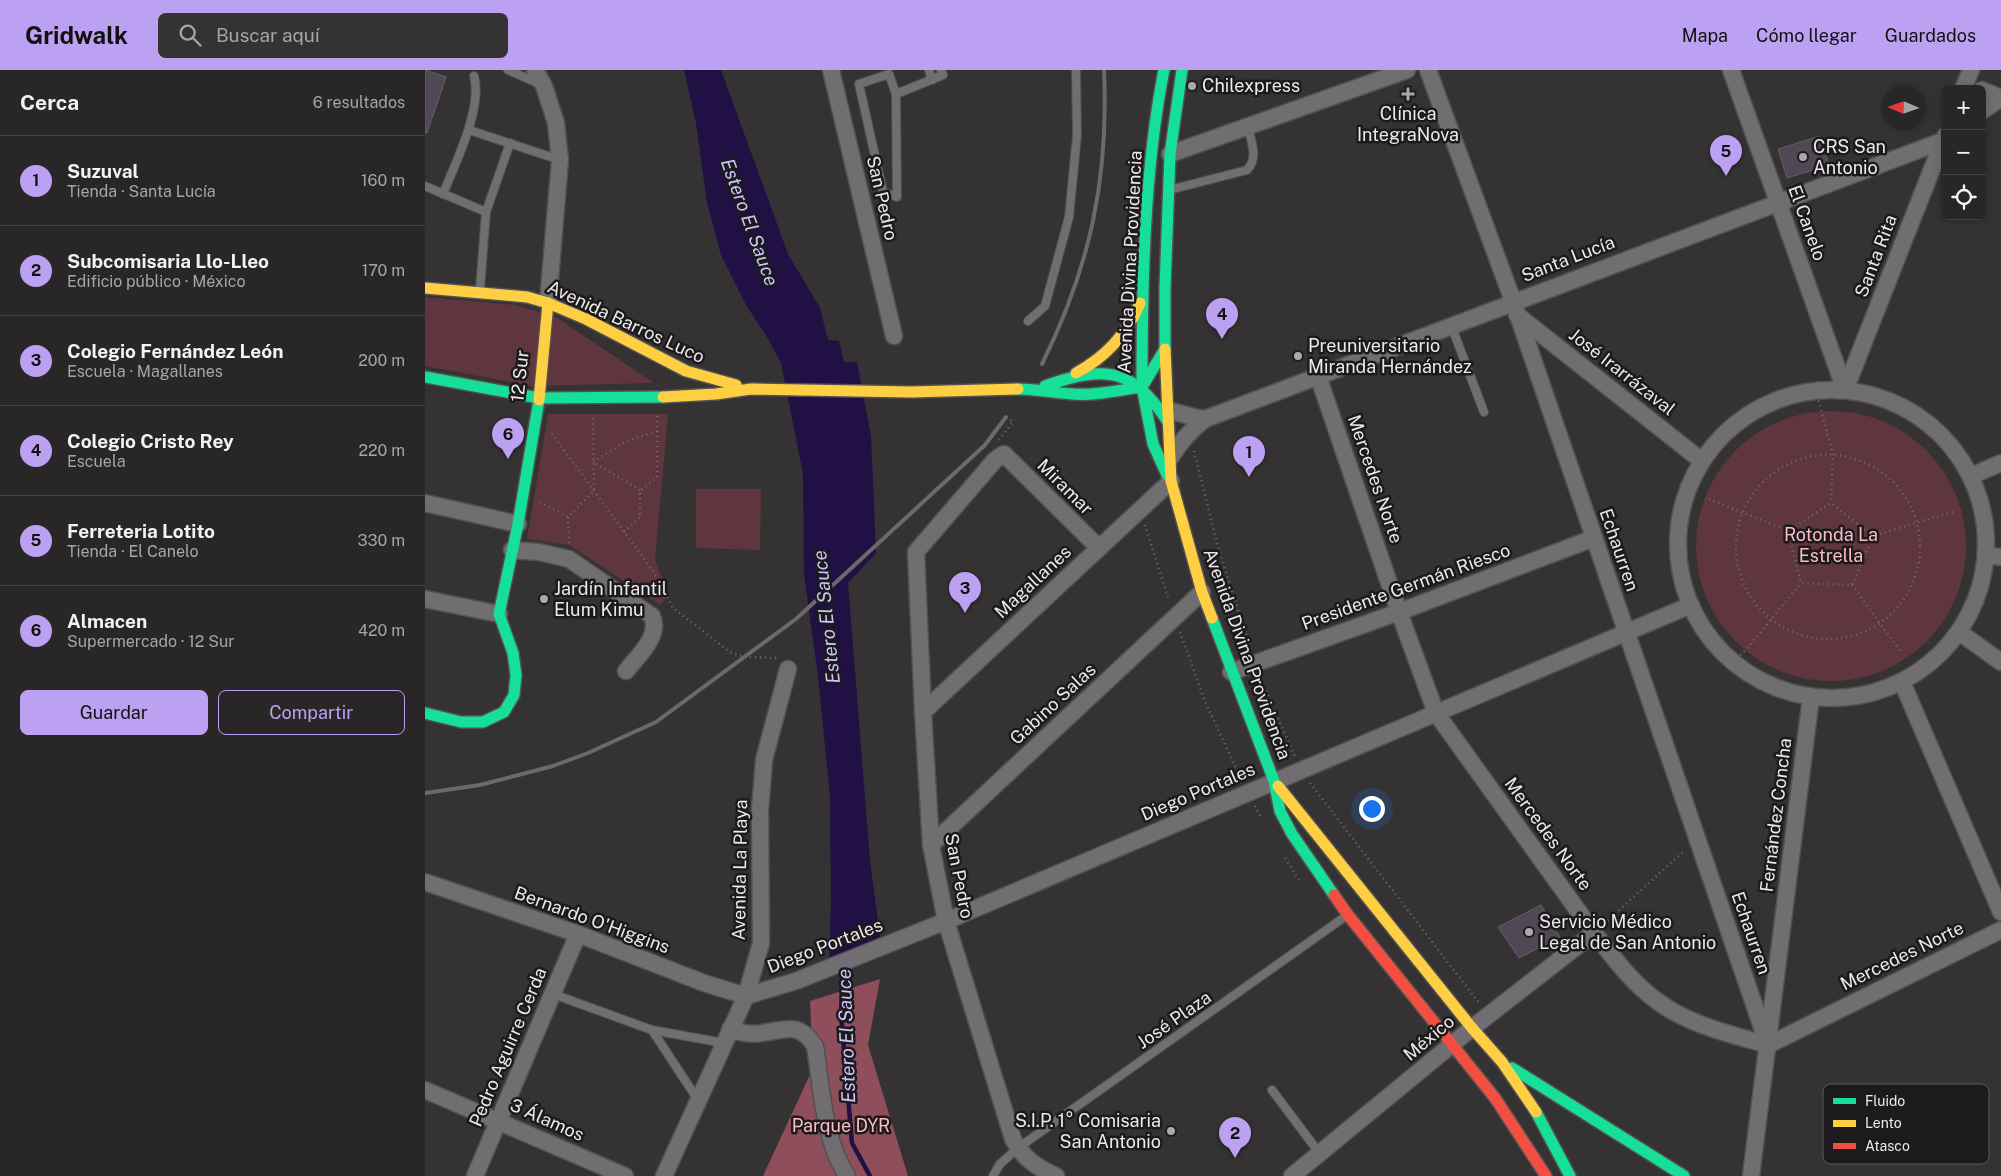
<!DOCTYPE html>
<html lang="es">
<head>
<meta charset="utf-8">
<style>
  :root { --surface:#282627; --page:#343233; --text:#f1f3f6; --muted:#a5a5a7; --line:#444344; --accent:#bca0f2 }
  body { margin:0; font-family:"Public Sans",sans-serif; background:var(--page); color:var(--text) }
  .controls { position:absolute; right:15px; top:15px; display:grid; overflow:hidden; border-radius:8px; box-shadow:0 2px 8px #0003 }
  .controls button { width:45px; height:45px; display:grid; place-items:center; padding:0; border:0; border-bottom:1px solid var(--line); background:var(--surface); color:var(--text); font:25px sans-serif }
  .compass { position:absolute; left:1456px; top:15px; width:45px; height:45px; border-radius:50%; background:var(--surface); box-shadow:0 2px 8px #0003; rotate:272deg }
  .you { position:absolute; left:946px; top:738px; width:18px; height:18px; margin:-12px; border:4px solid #fff; border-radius:50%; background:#1a73e8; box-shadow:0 0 0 8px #1a73e833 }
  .badge { display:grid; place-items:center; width:32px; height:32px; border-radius:50%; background:var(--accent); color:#111; font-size:16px; font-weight:700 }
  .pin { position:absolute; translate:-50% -41px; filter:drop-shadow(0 1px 2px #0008) }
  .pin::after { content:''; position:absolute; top:26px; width:18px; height:15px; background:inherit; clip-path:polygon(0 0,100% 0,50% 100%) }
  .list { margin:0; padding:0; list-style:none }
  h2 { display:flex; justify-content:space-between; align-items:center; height:65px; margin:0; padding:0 20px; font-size:21px }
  h2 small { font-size:16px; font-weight:400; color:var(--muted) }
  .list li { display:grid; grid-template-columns:32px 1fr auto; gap:15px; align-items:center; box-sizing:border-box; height:90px; padding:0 20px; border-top:1px solid var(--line) }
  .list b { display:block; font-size:19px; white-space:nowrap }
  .list p { margin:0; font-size:16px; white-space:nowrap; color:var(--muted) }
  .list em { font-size:16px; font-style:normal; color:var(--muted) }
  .actions { display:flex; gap:10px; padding:15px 20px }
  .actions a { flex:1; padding:11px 0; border:1px solid var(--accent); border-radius:8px; text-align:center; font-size:18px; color:var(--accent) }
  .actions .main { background:var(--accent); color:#111 }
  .icon { flex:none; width:28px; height:28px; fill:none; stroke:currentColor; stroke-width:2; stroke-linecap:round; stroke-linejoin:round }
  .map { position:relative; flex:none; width:1576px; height:1106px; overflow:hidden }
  header { display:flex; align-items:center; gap:30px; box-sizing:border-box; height:70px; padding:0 25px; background:var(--accent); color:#111 }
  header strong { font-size:24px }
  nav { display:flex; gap:28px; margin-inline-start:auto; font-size:18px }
  .search { width:350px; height:45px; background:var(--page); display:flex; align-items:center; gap:12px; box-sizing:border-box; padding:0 18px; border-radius:8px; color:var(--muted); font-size:19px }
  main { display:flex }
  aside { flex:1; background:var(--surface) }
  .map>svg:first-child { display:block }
  .green { fill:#5f363e }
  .forest { fill:#8e4e5b }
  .water { fill:#201044 }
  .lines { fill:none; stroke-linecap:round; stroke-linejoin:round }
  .stream { stroke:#201044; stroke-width:4.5 }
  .building { fill:#504854; stroke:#636163 }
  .lane-casing { stroke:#525052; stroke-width:10 }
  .street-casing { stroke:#525052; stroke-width:19 }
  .fast-casing { stroke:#525052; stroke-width:14 }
  .slow-casing { stroke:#525052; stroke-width:14 }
  .jam-casing { stroke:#525052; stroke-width:14 }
  .path { stroke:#706e70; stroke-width:2.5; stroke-dasharray:1 4; stroke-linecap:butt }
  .lane { stroke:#706e70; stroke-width:8 }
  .street { stroke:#706e70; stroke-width:16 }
  .fast { stroke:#16e098; stroke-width:11 }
  .slow { stroke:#ffcf43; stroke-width:11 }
  .jam { stroke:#f24e42; stroke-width:11 }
  .rail { stroke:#6c696b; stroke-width:4 }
  .poi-dot { fill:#aca9ab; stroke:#1c1a1c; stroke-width:2 }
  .labels { text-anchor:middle; stroke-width:5; stroke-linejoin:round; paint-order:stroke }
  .poi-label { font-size:18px; fill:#ece9eb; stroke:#1c1a1c; text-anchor:start }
  .street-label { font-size:18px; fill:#ece9eb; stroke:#1c1a1c }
  .park-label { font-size:18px; fill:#febcc6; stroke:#1c1a1c }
  .water-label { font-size:19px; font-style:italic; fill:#cbc4fc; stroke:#1c1a1c }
  .key { fill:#1c1a1c; stroke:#5a585a; stroke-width:1 }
  .key-label { font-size:14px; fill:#ece9eb }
</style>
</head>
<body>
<header>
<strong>Gridwalk</strong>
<div class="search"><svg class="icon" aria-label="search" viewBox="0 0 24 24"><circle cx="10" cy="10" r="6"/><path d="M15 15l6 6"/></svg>Buscar aquí</div>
<nav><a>Mapa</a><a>Cómo llegar</a><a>Guardados</a></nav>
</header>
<main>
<aside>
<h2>Cerca<small>6 resultados</small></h2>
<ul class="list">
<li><span class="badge">1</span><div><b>Suzuval</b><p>Tienda · Santa Lucía</p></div><em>160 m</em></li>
<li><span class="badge">2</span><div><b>Subcomisaria Llo-Lleo</b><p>Edificio público · México</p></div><em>170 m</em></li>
<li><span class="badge">3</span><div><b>Colegio Fernández León</b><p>Escuela · Magallanes</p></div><em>200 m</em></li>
<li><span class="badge">4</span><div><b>Colegio Cristo Rey</b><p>Escuela</p></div><em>220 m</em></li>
<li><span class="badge">5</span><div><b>Ferreteria Lotito</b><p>Tienda · El Canelo</p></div><em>330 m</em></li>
<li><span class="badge">6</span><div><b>Almacen</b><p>Supermercado · 12 Sur</p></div><em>420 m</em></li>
</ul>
<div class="actions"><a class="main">Guardar</a><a>Compartir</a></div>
</aside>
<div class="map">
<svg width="1576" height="1106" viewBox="0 0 1576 1106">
  <rect width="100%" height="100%" fill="#353234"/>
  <g class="green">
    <path d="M0,227L91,235L131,247L229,313L107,316L0,296Z"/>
    <circle cx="1406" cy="476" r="135"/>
    <path d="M123,344H243L230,490L244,525L235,535L144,475L102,469Z"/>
    <path d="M271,419H336L335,480L271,478Z"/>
  </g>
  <path class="forest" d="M455,909L443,975L483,1106H338L388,998L385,931Z"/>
  <path class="water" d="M259,0H296L363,184L395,238L403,270L414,271L419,292H432L446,366L451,483L423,513L445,791L457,882L404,904L406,832L405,727L393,606L379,504L378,404L356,293L342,267L321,235L296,185L282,133L271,53Z"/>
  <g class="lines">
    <path class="stream" d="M418,895L416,945L427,1073L445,1106"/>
  </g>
  <g class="building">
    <path d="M0,0L21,7L2,63H0Z"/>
    <path d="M1395,66L1404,95L1362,108L1353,79Z"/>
    <path d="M1116,835L1135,867L1094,888L1073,857Z"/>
  </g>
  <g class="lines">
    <defs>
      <g id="lane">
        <path d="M83,0L117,15"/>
        <path d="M504,0L507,10"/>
        <path d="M471,24L464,4L434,14L458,122L472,127L471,24L518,5L516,0"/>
        <path d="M44,60L135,90"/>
        <path d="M0,116L61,142L55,219"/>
        <path d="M748,119L822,100C834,87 826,72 823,57"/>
        <path d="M18,124C30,94 58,38 49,6"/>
        <path d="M61,142L85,73"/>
        <path d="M603,251L620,236L644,147L652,65L651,0"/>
        <path d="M1026,255L1059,342"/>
        <path d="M128,924L227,960"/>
        <path d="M847,1020L895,1084"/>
        <path d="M273,1030L227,960L299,973"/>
        <path d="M568,1106L575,1094L593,1078L921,846"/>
      </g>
      <g id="street">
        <path d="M110,0L119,16L131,53L135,90L123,233"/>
        <path d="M406,0L469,266"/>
        <path d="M1003,0L1088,231L1343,975"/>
        <path d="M1306,0L1420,320"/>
        <path d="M1538,19L1546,0"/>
        <path d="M1557,20L1576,28"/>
        <path d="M1557,41L1576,28"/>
        <path d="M745,84L982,0"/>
        <path d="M1092,245L1277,391"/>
        <path d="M893,306L974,542L1011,643L1169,863C1188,887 1207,913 1232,931C1264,955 1305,964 1343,975L1576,860"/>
        <circle cx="1407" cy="474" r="154"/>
        <path d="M1420,320L1520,66"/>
        <path d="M742,340L769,347L780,349"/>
        <path d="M746,387C756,370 766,360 780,349L1520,70"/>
        <path d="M1546,406L1576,393"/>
        <path d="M0,433L93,454"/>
        <path d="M87,480L114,482L144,489L227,546C236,566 212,587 201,601"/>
        <path d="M1561,485L1576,487"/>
        <path d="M0,529L74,544"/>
        <path d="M1534,562L1576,592"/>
        <path d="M806,602L974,542L1169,468"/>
        <path d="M1477,612L1576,842"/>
        <path d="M498,642L746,411"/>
        <path d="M506,775L777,522"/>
        <path d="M0,812L153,864L279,913L321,926"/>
        <path d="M321,926L371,911L521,851L1266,535"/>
        <path d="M305,959C316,963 326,965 337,963C361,960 374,951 390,976C397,1019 398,1068 422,1106"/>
        <path d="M0,1020L200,1106"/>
        <path d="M50,1106L153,864"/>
        <path d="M239,1106L321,926L336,873L335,740L339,690L363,599"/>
        <path d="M631,1106C611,1097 598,1088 588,1069L521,851L506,775L498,642L491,482L570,390L579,384L674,478"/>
        <path d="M867,1106L1047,958L1169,863"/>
        <path d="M1326,1106L1386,627"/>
      </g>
      <g id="fast">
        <path d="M0,307L114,328L238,327"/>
        <path d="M620,316C680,295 707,297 743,352"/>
        <path d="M717,317L728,374L742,405"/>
        <path d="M717,317L740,279V217L745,84L757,0"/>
        <path d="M717,317C717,214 719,101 739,0"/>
        <path d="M593,319C612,319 629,323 647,324C670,326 694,320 717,317"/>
        <path d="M787,548L849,711L855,741L867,764L909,825"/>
        <path d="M0,643L36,652H58L79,642L89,625L91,605L88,583L74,544L93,454L114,330"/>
        <path d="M1087,998L1259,1106"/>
        <path d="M1111,1042L1145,1106"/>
      </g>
      <g id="slow">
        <path d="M0,218L102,227L123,233L161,249L261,301L311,315"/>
        <path d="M740,279L746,411L777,522L787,548"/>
        <path d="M651,303C681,287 702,264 715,233"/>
        <path d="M238,327L291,324L326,319L486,322L593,319"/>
        <path d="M114,330L123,233"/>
        <path d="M853,716L1047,958L1077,992L1111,1042"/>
      </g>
      <path id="jam" d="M909,825L923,845L1070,1028L1121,1106"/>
    </defs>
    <use href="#lane" class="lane-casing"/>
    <use href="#street" class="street-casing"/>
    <use href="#fast" class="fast-casing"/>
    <use href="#slow" class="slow-casing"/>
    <use href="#jam" class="jam-casing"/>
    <g class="path">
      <path d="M1391,321L1408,385L1406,433"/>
      <path d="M127,364L228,501L248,538L305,582L320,587L352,588"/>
      <path d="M574,370L588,352L581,347"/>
      <path d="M769,381L793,477L826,580"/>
      <circle cx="1403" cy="477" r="92"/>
      <path d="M215,420L168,392L200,372L232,361"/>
      <path d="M1284,429L1363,461"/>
      <path d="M115,432L143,447L169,421L168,348"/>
      <path d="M143,447L144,473"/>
      <path d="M720,455L744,531"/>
      <path d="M199,462L215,447V421L232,407V346"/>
      <path d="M1448,466L1406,433L1363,461L1376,513L1427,515L1448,466L1530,441"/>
      <path d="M1427,515L1476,582"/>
      <path d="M755,562L779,629L816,709"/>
      <path d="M1308,592L1322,579L1376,513"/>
      <path d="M835,607L870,687"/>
      <path d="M885,713L1054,933"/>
      <path d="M830,736L837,749"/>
      <path d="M860,788L876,813"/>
      <path d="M1179,854L1260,780"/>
    </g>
    <use href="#lane" class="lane"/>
    <use href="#street" class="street"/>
    <use href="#fast" class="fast"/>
    <use href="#slow" class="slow"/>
    <use href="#jam" class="jam"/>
    <g class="rail">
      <path d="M617,294C665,197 684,109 679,0"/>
      <path d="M0,723L55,715L128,696L163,683L231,652L371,549L560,375L581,347"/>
    </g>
  </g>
  <g class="poi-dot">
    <circle cx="767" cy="16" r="5"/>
    <path d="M980.5 16.5h5v5h5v5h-5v5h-5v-5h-5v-5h5z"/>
    <circle cx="1378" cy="87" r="5"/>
    <circle cx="873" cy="286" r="5"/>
    <circle cx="119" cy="529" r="5"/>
    <circle cx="1104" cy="862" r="5"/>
    <circle cx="746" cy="1061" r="5"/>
  </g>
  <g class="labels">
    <g class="poi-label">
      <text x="777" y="22">Chilexpress</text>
      <text x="983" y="50" text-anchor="middle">Clínica<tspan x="983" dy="21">IntegraNova</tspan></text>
      <text x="1388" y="83">CRS San<tspan x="1388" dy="21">Antonio</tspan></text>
      <text x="883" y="282">Preuniversitario<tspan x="883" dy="21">Miranda Hernández</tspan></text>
      <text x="129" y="525">Jardín Infantil<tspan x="129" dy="21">Elum Kimu</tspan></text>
      <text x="1114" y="858">Servicio Médico<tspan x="1114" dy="21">Legal de San Antonio</tspan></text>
      <text x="736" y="1057" text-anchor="end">S.I.P. 1° Comisaria<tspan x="736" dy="21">San Antonio</tspan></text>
    </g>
    <g class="street-label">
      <text transform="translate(457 128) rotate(77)" y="6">San Pedro</text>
      <text transform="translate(1382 153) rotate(70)" y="6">El Canelo</text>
      <text transform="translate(1451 186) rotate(-69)" y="6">Santa Rita</text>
      <text transform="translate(1143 189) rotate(-21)" y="6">Santa Lucía</text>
      <text transform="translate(705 192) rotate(-87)" y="6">Avenida Divina Providencia</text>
      <text transform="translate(201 252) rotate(25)" y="6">Avenida Barros Luco</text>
      <text transform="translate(1197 302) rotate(38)" y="6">José Irarrázaval</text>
      <text transform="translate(95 306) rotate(-84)" y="6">12 Sur</text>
      <text transform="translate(950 409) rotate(71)" y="6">Mercedes Norte</text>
      <text transform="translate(640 417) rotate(45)" y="6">Miramar</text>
      <text transform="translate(1194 480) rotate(71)" y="6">Echaurren</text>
      <text transform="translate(608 512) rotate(-43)" y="6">Magallanes</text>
      <text transform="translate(981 517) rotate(-20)" y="6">Presidente Germán Riesco</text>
      <text transform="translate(822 584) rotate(70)" y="6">Avenida Divina Providencia</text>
      <text transform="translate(628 634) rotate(-43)" y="6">Gabino Salas</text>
      <text transform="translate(773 722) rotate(-23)" y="6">Diego Portales</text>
      <text transform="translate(1351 745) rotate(-83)" y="6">Fernández Concha</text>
      <text transform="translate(1123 764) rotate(54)" y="6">Mercedes Norte</text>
      <text transform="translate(315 800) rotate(-89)" y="6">Avenida La Playa</text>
      <text transform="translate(534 806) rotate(79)" y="6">San Pedro</text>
      <text transform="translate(167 850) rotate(20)" y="6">Bernardo O'Higgins</text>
      <text transform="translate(1326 863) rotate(71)" y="6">Echaurren</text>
      <text transform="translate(400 876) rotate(-21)" y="6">Diego Portales</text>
      <text transform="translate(1477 886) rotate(-26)" y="6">Mercedes Norte</text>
      <text transform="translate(749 950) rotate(-35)" y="6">José Plaza</text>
      <text transform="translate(1004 968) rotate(-40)" y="6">México</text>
      <text transform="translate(83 977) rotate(-67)" y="6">Pedro Aguirre Cerda</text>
      <text transform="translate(122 1050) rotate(24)" y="6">3 Álamos</text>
    </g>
    <g class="park-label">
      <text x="1406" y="471">Rotonda La<tspan x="1406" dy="21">Estrella</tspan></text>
      <text x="416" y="1062">Parque DYR</text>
    </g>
    <g class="water-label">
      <text transform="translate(325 152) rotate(70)" y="7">Estero El Sauce</text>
      <text transform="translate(401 547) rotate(-96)" y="7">Estero El Sauce</text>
      <text transform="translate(421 966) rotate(-92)" y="7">Estero El Sauce</text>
    </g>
  </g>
  <rect x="1398" y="1014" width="166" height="80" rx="8" class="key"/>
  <rect x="1408" y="1028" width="23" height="6" fill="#16e098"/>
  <rect x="1408" y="1050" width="23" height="7" fill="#ffcf43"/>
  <rect x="1408" y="1073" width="23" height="6" fill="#f24e42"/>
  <g class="key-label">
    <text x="1440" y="1036">Fluido</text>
    <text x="1440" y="1058">Lento</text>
    <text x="1440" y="1081">Atasco</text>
  </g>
</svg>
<div class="controls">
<button>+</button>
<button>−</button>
<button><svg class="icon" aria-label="locate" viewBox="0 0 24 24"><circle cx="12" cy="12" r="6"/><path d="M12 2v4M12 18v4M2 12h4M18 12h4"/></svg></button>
</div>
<svg class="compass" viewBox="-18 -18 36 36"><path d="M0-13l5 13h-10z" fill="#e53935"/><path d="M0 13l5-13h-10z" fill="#a5a5a7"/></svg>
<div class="you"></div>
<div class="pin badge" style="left:824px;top:407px">1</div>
<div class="pin badge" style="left:810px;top:1088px">2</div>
<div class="pin badge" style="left:540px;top:543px">3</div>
<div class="pin badge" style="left:797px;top:269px">4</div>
<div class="pin badge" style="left:1301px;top:106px">5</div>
<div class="pin badge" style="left:83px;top:389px">6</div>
</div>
</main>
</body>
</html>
